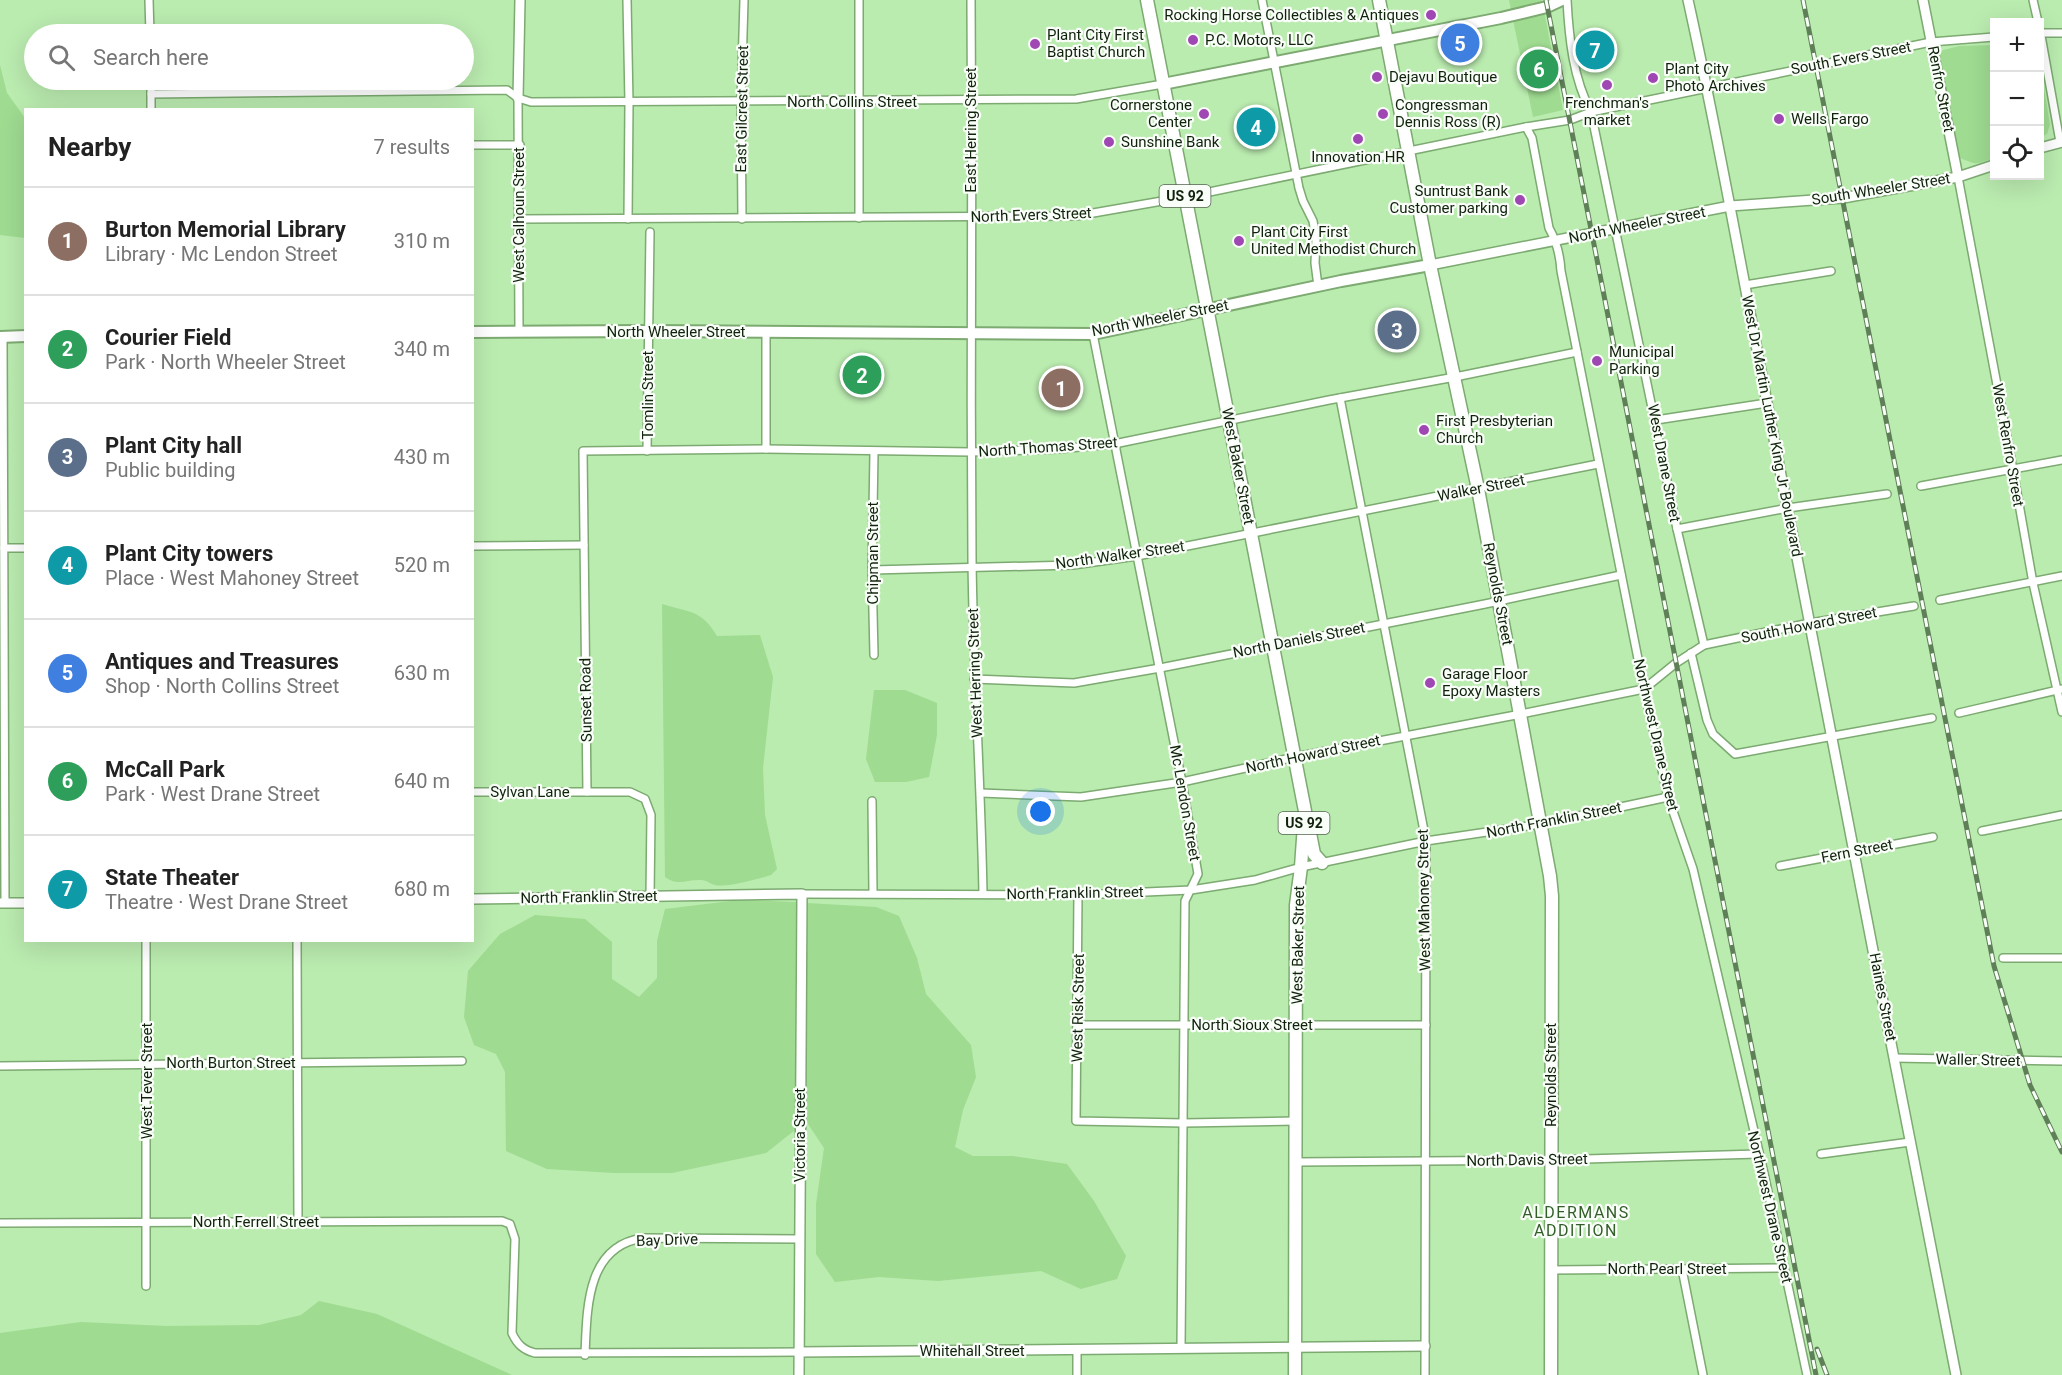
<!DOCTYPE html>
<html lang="en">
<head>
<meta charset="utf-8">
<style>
  :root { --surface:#fff; --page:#f2f2f2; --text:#222; --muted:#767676; --line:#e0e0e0; --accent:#9f47b3 }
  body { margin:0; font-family:Roboto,sans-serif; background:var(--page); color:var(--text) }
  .controls { position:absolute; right:18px; top:18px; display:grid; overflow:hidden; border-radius:0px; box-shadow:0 6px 24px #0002 }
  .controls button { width:54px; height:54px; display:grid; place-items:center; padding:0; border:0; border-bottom:2px solid var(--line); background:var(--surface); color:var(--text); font:30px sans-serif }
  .you { position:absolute; left:1041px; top:812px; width:21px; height:21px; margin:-15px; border:4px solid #fff; border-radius:50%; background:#1a73e8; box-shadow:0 0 0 9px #1a73e833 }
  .badge { display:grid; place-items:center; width:39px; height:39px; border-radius:50%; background:var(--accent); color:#fff; font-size:20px; font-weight:700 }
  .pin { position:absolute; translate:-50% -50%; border:3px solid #fff; box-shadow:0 2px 6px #0006 }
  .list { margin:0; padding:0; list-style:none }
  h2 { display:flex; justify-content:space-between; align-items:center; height:78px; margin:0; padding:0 24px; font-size:26px }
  h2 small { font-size:20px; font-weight:400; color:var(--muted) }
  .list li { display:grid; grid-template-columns:39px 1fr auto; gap:18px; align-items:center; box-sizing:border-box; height:108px; padding:0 24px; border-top:2px solid var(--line) }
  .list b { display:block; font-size:22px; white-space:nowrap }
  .list p { margin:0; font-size:20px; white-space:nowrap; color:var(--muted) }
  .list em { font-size:20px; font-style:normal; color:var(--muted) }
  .icon { flex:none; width:33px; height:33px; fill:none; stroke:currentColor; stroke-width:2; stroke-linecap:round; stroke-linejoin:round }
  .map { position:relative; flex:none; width:2062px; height:1375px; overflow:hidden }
  .search { position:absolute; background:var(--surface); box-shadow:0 6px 24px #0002; left:24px; top:24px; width:450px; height:66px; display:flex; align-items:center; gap:15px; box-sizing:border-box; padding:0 21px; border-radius:33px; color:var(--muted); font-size:22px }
  .panel { position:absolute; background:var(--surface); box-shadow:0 6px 24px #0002; left:24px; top:108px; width:450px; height:834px; border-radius:0px }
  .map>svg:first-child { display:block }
  .green { fill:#9fdb91 }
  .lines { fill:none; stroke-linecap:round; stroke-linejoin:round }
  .minor-casing { stroke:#7caa71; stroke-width:10 }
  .tertiary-casing { stroke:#7caa71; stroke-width:12 }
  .secondary-casing { stroke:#7caa71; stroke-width:14 }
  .primary-casing { stroke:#7caa71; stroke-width:15 }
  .minor { stroke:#fff; stroke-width:7 }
  .tertiary { stroke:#fff; stroke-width:9 }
  .secondary { stroke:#fff; stroke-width:10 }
  .primary { stroke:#fff; stroke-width:12 }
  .rail-casing { stroke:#5f7f58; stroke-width:5 }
  .rail { stroke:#f9fef8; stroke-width:3; stroke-dasharray:9; stroke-linecap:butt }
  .poi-dot { fill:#9f47b3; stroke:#f9fef8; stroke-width:2 }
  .labels { text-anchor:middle; stroke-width:4.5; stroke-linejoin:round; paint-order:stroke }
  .shield { fill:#f9fef8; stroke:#566453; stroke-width:1.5 }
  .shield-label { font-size:14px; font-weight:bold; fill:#10220c }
  .poi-label { font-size:15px; fill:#10220c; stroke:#f9fef8; text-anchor:start }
  .street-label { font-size:15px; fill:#10220c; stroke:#f9fef8 }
  .neighbourhood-label { font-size:16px; letter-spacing:1.5px; fill:#335e29; stroke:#f9fef8 }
</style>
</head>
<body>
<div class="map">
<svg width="2062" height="1375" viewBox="0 0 2062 1375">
  <rect width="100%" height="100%" fill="#baebaf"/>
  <g class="green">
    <path d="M1509,0H1542L1563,110L1533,117Z"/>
    <path d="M1994,45V158C1974,165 1977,165 1958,157L1939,58L1940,51L1959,46Z"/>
    <path d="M2040,63L2050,125L2047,134L2040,137Z"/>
    <path d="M0,65L7,93L25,118V238L0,235Z"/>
    <path d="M662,604C690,613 701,609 717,636L760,635L773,677L763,768L765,815L777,869L771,875C758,879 727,888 715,885C710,884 707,880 701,880C686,879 679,887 665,877Z"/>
    <path d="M874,690H905L937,703V735L929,777L906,782H875L866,759Z"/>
    <path d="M739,900L796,902L795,1130L766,1153L672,1173H614L547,1169L506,1151L505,1072L496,1054L474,1045L464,1017L468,971L500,934L535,915L585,919L612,942V979L639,997L657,978V941L665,909Z"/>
    <path d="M807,903L876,907L899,916L917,958L926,994L971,1045L976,1077L963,1110L955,1147L973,1156H1013L1067,1164L1094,1201L1126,1256L1117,1279L1081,1289L1041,1271L938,1281L879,1277L835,1282L816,1254V1204L824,1148L806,1121Z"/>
    <path d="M319,1301L377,1314L512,1375H0V1333L81,1322L166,1326L259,1325L301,1315Z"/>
  </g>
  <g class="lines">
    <defs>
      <g id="minor">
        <path d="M149,0L150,34"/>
        <path d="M627,0L629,103L628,219"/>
        <path d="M859,0V218"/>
        <path d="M971,0C973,186 970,372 972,558C973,670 981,782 983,894"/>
        <path d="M1262,0L1299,188L1303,201L1313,221L1316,239L1315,263L1318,286"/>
        <path d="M1567,0C1569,38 1573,78 1591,112L1677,529L1704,645"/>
        <path d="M2033,0L2038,22"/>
        <path d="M2040,30L2060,142"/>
        <path d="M2040,33H2062"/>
        <path d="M151,80V110"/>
        <path d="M151,94L507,90L518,98L531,102L1076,99L1163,84"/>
        <path d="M518,98L519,332"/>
        <path d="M1526,127L1532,138L1549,228C1557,242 1560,254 1561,271L1644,689L1668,797L1693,869L1765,1178L1807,1375"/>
        <path d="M472,145H520"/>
        <path d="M1958,177L2013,470L2033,583L2062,712"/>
        <path d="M519,219L1076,216L1185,197L1526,127L1570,120L1591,112L1931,42L1994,37"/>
        <path d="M742,219L741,102L744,0"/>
        <path d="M1745,285L1831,271"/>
        <path d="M1093,334L1182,782L1198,874L1185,901L1181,1348"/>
        <path d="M3,337L5,903"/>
        <path d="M1340,398L1426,841L1425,1375"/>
        <path d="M1656,420L1767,403"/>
        <path d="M766,449V332"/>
        <path d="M647,451L650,232"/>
        <path d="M874,452L872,570L874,655"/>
        <path d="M1921,486L2062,460"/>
        <path d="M1677,529L1788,508L1887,494"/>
        <path d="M472,546L584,545"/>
        <path d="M4,548H26"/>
        <path d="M872,570L1073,565L1137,556L1598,464"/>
        <path d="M1940,600L2062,576"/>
        <path d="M1691,653L1707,720L1713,734L1735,754L1932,718"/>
        <path d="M974,679L1074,683L1160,668L1485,604L1621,575"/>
        <path d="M1959,713L2062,689"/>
        <path d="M472,792H630L645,799L651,815L650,896"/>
        <path d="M587,792L583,451L766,449L971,452L1057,449L1114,444L1329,400L1455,377L1577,352"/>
        <path d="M981,793L1081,797L1182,782L1295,757L1521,714L1644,689L1676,663L1704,645L1810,623L1914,606"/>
        <path d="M872,801L873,893"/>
        <path d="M1982,831L2062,815"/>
        <path d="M1780,866L1933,837"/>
        <path d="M802,894L1078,895L1191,890L1255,880L1301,867L1426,841L1541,824L1668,797"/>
        <path d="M1078,895L1076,1121L1184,1123L1296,1121"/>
        <path d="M297,940L298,1222"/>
        <path d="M2003,958H2062"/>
        <path d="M1078,1025H1426"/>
        <path d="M1894,1058L2062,1061"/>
        <path d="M0,1066L462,1061"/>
        <path d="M1821,1154L1910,1142"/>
        <path d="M1296,1162L1551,1160L1758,1154"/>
        <path d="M0,1223L502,1221L510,1224L515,1239L512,1333C517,1344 523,1350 535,1353L799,1352"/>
        <path d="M1682,1269L1703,1375"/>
        <path d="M1551,1270L1784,1268"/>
        <path d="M146,1286V940"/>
        <path d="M585,1355C587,1309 586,1246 643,1238L799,1239"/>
        <path d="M1077,1375V1351"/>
      </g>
      <g id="tertiary">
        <path d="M1688,0C1718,135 1742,272 1768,408C1831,730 1892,1053 1956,1375"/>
        <path d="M1923,0L1958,177"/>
        <path d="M518,98L520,0"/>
        <path d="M2040,148L2062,142"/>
        <path d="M1430,265L1730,206L1843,198L1958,177L1994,165"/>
        <path d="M472,899L802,894L799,1375"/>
        <path d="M0,903H26"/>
        <path d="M799,1352L1425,1346"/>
      </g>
      <g id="secondary">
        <path d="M1163,84L1501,18L1547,7L1562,0"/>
        <path d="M472,332L648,331L1093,334L1341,281L1430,265"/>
        <path d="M0,337L26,336"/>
      </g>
      <g id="primary">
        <path d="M1147,0L1305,811L1301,867L1296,905L1295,1375"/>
        <path d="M1379,0L1430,265L1478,489L1550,876L1552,896L1551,1375"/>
        <path d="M1308,823L1314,854L1322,863"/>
      </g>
    </defs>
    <use href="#minor" class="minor-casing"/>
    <use href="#tertiary" class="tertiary-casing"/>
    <use href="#secondary" class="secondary-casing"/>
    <use href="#primary" class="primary-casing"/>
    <use href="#minor" class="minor"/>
    <use href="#tertiary" class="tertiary"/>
    <use href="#secondary" class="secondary"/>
    <use href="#primary" class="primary"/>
    <defs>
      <g id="rail">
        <path d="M1546,0L1816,1375"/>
        <path d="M1803,0L1994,966L2030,1085L2062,1152"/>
        <path d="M1817,1349L1827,1375"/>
      </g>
    </defs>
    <use href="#rail" class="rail-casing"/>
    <use href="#rail" class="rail"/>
  </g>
  <g class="poi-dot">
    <circle cx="1431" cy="15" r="6"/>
    <circle cx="1193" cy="40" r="6"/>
    <circle cx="1035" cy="44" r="6"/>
    <circle cx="1377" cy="77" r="6"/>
    <circle cx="1653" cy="78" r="6"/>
    <circle cx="1607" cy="85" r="6"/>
    <circle cx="1204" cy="114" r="6"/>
    <circle cx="1383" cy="114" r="6"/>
    <circle cx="1779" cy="119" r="6"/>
    <circle cx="1358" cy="139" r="6"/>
    <circle cx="1109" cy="142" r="6"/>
    <circle cx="1520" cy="200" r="6"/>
    <circle cx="1239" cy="241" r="6"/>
    <circle cx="1597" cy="361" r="6"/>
    <circle cx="1424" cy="430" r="6"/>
    <circle cx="1430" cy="683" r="6"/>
  </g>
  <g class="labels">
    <g class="shield">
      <rect x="1159.5" y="185" width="51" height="22" rx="4.5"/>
      <rect x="1278.5" y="812" width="51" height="22" rx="4.5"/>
    </g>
    <g class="shield-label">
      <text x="1185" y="201">US 92</text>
      <text x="1304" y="828">US 92</text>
    </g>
    <g class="poi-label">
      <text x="1419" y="20" text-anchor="end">Rocking Horse Collectibles &amp; Antiques</text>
      <text x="1047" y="40">Plant City First<tspan x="1047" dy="17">Baptist Church</tspan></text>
      <text x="1205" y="45">P.C. Motors, LLC</text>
      <text x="1665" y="74">Plant City<tspan x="1665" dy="17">Photo Archives</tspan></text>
      <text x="1389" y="82">Dejavu Boutique</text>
      <text x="1607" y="108" text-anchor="middle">Frenchman's<tspan x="1607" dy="17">market</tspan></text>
      <text x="1192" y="110" text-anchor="end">Cornerstone<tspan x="1192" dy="17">Center</tspan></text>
      <text x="1395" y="110">Congressman<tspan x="1395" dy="17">Dennis Ross (R)</tspan></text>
      <text x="1791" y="124">Wells Fargo</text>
      <text x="1121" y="147">Sunshine Bank</text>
      <text x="1358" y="162" text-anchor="middle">Innovation HR</text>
      <text x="1508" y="196" text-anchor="end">Suntrust Bank<tspan x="1508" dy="17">Customer parking</tspan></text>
      <text x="1251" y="237">Plant City First<tspan x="1251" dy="17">United Methodist Church</tspan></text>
      <text x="1609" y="357">Municipal<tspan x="1609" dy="17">Parking</tspan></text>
      <text x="1436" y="426">First Presbyterian<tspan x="1436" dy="17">Church</tspan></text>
      <text x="1442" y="679">Garage Floor<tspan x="1442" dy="17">Epoxy Masters</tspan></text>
    </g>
    <g class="street-label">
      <text transform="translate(1851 58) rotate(-11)" y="5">South Evers Street</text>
      <text transform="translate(1941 89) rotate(79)" y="5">Renfro Street</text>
      <text x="852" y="107">North Collins Street</text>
      <text transform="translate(742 109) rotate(-89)" y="5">East Gilcrest Street</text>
      <text transform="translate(971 130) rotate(-90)" y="5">East Herring Street</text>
      <text transform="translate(1881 189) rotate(-9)" y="5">South Wheeler Street</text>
      <text transform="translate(519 215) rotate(-90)" y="5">West Calhoun Street</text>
      <text transform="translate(1031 215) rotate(-2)" y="5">North Evers Street</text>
      <text transform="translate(1637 225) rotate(-11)" y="5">North Wheeler Street</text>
      <text transform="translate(1160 318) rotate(-11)" y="5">North Wheeler Street</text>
      <text x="676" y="337">North Wheeler Street</text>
      <text transform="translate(648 395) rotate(-90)" y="5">Tomlin Street</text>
      <text transform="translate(1772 426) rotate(79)" y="5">West Dr Martin Luther King Jr Boulevard</text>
      <text transform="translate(2008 445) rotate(80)" y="5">West Renfro Street</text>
      <text transform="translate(1048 447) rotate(-4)" y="5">North Thomas Street</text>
      <text transform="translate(1664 463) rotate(79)" y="5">West Drane Street</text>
      <text transform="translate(1238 466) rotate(79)" y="5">West Baker Street</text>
      <text transform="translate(1481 488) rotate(-11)" y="5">Walker Street</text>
      <text transform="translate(873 553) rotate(-90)" y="5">Chipman Street</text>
      <text transform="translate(1120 555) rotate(-8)" y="5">North Walker Street</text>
      <text transform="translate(1498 594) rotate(79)" y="5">Reynolds Street</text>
      <text transform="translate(1809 625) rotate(-11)" y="5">South Howard Street</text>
      <text transform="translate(1299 640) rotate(-11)" y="5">North Daniels Street</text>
      <text transform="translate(975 673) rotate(-92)" y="5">West Herring Street</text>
      <text transform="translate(586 700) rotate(-91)" y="5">Sunset Road</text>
      <text transform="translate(1656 735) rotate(77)" y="5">Northwest Drane Street</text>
      <text transform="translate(1313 754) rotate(-12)" y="5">North Howard Street</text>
      <text x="530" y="797">Sylvan Lane</text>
      <text transform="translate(1185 803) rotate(80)" y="5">Mc Lendon Street</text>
      <text transform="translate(1554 820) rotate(-11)" y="5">North Franklin Street</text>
      <text transform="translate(1857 851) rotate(-11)" y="5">Fern Street</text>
      <text transform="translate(1075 893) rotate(-1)" y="5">North Franklin Street</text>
      <text transform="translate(589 897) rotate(-1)" y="5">North Franklin Street</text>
      <text transform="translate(1424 900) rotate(-91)" y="5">West Mahoney Street</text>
      <text transform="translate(1298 945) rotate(-89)" y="5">West Baker Street</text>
      <text transform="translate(1883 997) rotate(79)" y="5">Haines Street</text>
      <text transform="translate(1078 1008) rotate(-89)" y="5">West Risk Street</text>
      <text x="1252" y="1030">North Sioux Street</text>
      <text transform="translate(1978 1060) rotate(1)" y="5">Waller Street</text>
      <text x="231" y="1068">North Burton Street</text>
      <text transform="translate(1551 1075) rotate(-90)" y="5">Reynolds Street</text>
      <text transform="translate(147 1081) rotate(-90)" y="5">West Tever Street</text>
      <text transform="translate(800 1135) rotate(-90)" y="5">Victoria Street</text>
      <text transform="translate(1527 1160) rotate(-1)" y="5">North Davis Street</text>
      <text transform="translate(1770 1207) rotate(77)" y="5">Northwest Drane Street</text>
      <text x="256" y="1227">North Ferrell Street</text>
      <text transform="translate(667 1240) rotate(-2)" y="5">Bay Drive</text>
      <text x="1667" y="1274">North Pearl Street</text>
      <text x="972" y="1356">Whitehall Street</text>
    </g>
    <g class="neighbourhood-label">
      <text x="1576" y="1218">ALDERMANS<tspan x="1576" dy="18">ADDITION</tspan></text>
    </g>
  </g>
</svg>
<div class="controls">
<button>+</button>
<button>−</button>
<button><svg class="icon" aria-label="locate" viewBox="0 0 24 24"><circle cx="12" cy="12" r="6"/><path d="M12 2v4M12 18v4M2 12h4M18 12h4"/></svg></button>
</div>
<div class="you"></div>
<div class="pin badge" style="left:1061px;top:388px;background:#8d6e63">1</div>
<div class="pin badge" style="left:862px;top:375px;background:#2e9e5b">2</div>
<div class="pin badge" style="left:1397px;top:330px;background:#5c6f8a">3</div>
<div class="pin badge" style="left:1256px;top:127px;background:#0f9aa8">4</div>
<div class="pin badge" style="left:1460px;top:43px;background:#3f7fe0">5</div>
<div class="pin badge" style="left:1539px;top:69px;background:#2e9e5b">6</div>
<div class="pin badge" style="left:1595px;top:50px;background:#0f9aa8">7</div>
<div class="search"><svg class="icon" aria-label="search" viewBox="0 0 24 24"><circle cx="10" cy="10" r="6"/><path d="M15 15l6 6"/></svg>Search here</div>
<section class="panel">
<h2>Nearby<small>7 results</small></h2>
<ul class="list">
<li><span class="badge" style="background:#8d6e63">1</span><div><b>Burton Memorial Library</b><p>Library · Mc Lendon Street</p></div><em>310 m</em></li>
<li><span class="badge" style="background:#2e9e5b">2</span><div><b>Courier Field</b><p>Park · North Wheeler Street</p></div><em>340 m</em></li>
<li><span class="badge" style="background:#5c6f8a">3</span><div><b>Plant City hall</b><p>Public building</p></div><em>430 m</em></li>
<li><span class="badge" style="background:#0f9aa8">4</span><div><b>Plant City towers</b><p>Place · West Mahoney Street</p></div><em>520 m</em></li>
<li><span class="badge" style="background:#3f7fe0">5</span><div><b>Antiques and Treasures</b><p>Shop · North Collins Street</p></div><em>630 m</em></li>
<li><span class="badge" style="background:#2e9e5b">6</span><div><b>McCall Park</b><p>Park · West Drane Street</p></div><em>640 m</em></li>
<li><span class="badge" style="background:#0f9aa8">7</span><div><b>State Theater</b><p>Theatre · West Drane Street</p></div><em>680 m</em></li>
</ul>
</section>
</div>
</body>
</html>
